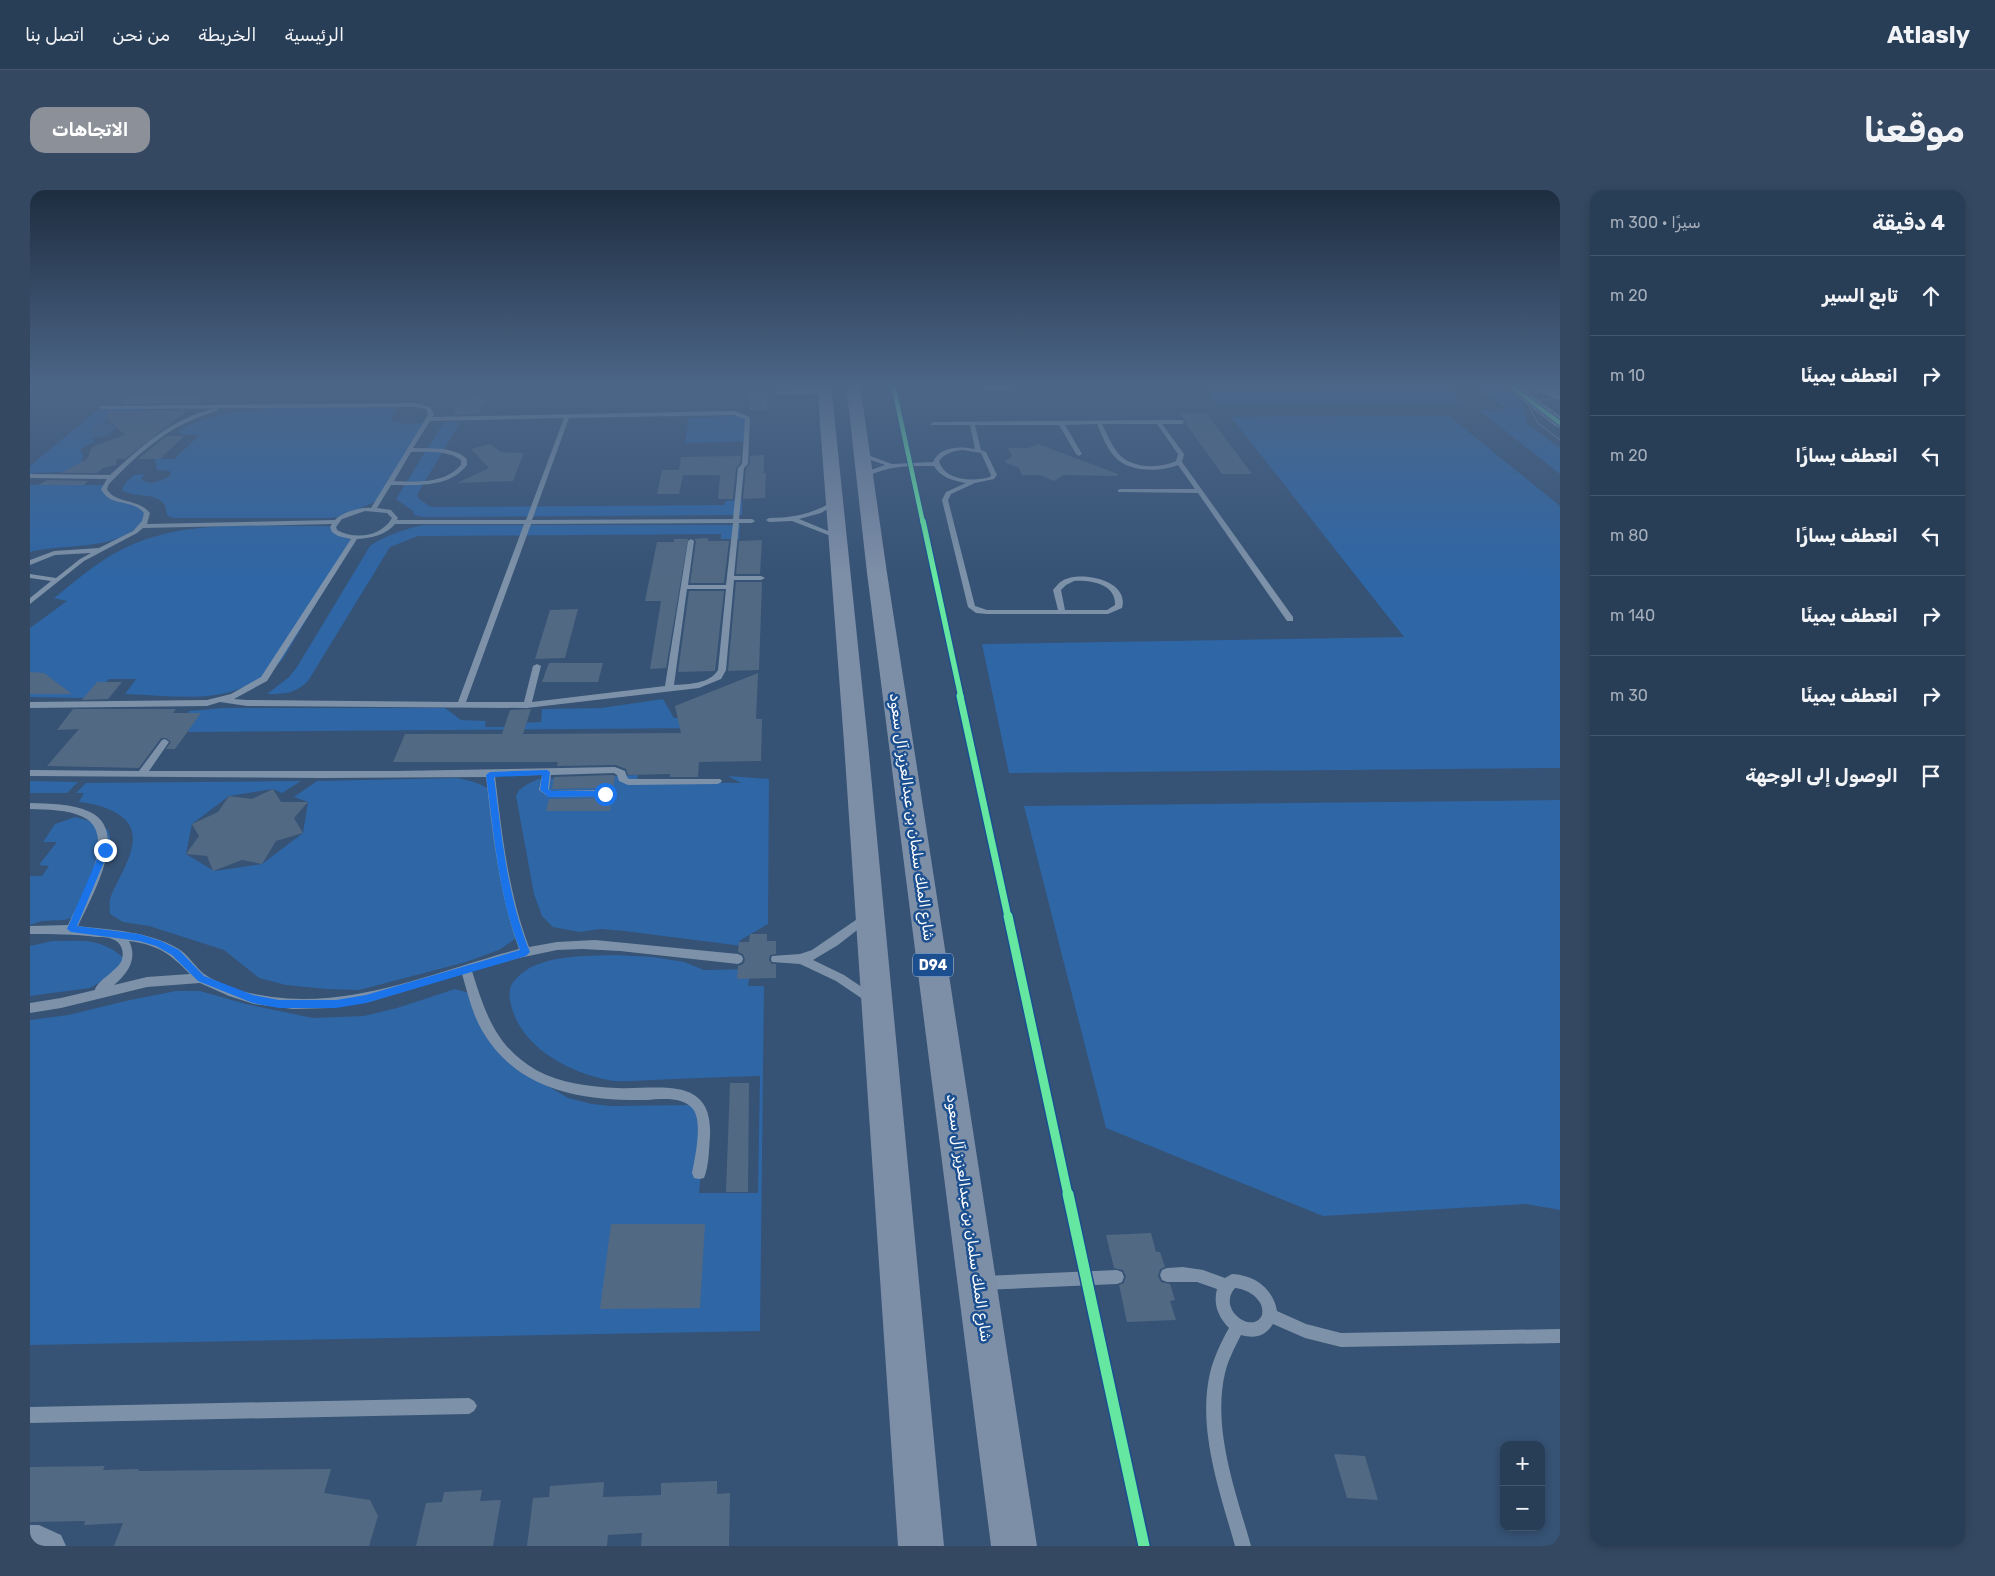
<!DOCTYPE html>
<html lang="ar">
<head>
<meta charset="utf-8">
<style>
  :root { --surface:#283e57; --page:#344961; --text:#f1f3f6; --muted:#a5aeba; --line:#44576d; --accent:#8c9099 }
  body { margin:0; font-family:Rubik,"Noto Naskh Arabic",sans-serif; background:var(--page); color:var(--text); direction:rtl }
  .controls { position:absolute; right:15px; bottom:15px; display:grid; overflow:hidden; border-radius:10px; box-shadow:0 2px 8px #0003 }
  .controls button { width:45px; height:45px; display:grid; place-items:center; padding:0; border:0; border-bottom:1px solid var(--line); background:var(--surface); color:var(--text); font:25px sans-serif }
  .stop { position:absolute; width:15px; height:15px; margin:-11px; border:4px solid #1a73e8; border-radius:50%; background:#fff }
  .stop.end { background:#1a73e8; border-color:#fff; box-shadow:0 1px 5px #0008 }
  .list { margin:0; padding:0; list-style:none }
  h2 { display:flex; justify-content:space-between; align-items:center; height:65px; margin:0; padding:0 20px; font-size:21px }
  h2 small { font-size:16px; font-weight:400; color:var(--muted) }
  .list li { display:grid; grid-template-columns:32px 1fr auto; gap:15px; align-items:center; box-sizing:border-box; height:80px; padding:0 20px; border-top:1px solid var(--line) }
  .list b { display:block; font-size:19px; white-space:nowrap }
  .list em { font-size:16px; font-style:normal; color:var(--muted) }
  .icon { flex:none; width:28px; height:28px; fill:none; stroke:currentColor; stroke-width:2; stroke-linecap:round; stroke-linejoin:round }
  .map { position:relative; flex:none; width:1530px; height:1356px; overflow:hidden; direction:ltr; border-radius:15px }
  header { display:flex; align-items:center; gap:30px; box-sizing:border-box; height:70px; padding:0 25px; background:var(--surface); border-bottom:1px solid var(--line) }
  header strong { font-size:24px }
  nav { display:flex; gap:28px; margin-inline-start:auto; font-size:18px }
  .intro { display:flex; align-items:center; justify-content:space-between; box-sizing:border-box; height:120px; padding:0 30px }
  h1 { margin:0; font-size:35px }
  .button { padding:12px 22px; border-radius:15px; background:var(--accent); color:#fff; font-size:18px; font-weight:700 }
  main { display:flex; gap:30px; padding:0 30px }
  aside { flex:1; background:var(--surface); border-radius:15px; box-shadow:0 2px 8px #0003 }
  .map>svg:first-child { display:block }
  .green { fill:#2f66a5 }
  .water { fill:#3b618d }
  .building { fill:#526984 }
  .lines { fill:none; stroke-linecap:round; stroke-linejoin:round }
  .lane { fill:#7d92a8; fill-rule:evenodd }
  .street { fill:#7d92a8; fill-rule:evenodd }
  .secondary { fill:#798da4; fill-rule:evenodd }
  .primary { fill:#7d8ea7; fill-rule:evenodd }
  .tram { stroke:#7e92a7; stroke-width:1 }
  .cycleway-far4-casing { stroke:#1b4f8f; stroke-width:6 }
  .cycleway-far3-casing { stroke:#1b4f8f; stroke-width:8 }
  .cycleway-far2-casing { stroke:#1b4f8f; stroke-width:10 }
  .cycleway-far1-casing { stroke:#1b4f8f; stroke-width:12 }
  .cycleway-casing { stroke:#1b4f8f; stroke-width:14 }
  .cycleway-far4 { stroke:#66e7a1; stroke-width:4.5 }
  .cycleway-far3 { stroke:#66e7a1; stroke-width:5.5 }
  .cycleway-far2 { stroke:#66e7a1; stroke-width:7 }
  .cycleway-far1 { stroke:#66e7a1; stroke-width:9 }
  .cycleway { stroke:#66e7a1; stroke-width:11 }
  .route { fill:#1a73e8 }
  .labels { text-anchor:middle; stroke-width:5; stroke-linejoin:round; paint-order:stroke }
  .shield { fill:#1b4f8f; stroke:#bbcadd; stroke-width:1 }
  .shield-label { font-size:14px; font-weight:bold; fill:#fff }
  .street-label { font-size:15px; fill:#fff; stroke:#1b4f8f }
</style>
</head>
<body>
<header>
<strong>Atlasly</strong>
<nav><a>الرئيسية</a><a>الخريطة</a><a>من نحن</a><a>اتصل بنا</a></nav>
</header>
<div class="intro"><h1>موقعنا</h1><a class="button">الاتجاهات</a></div>
<main>
<aside>
<h2>4 دقيقة<small>سيرًا · 300 m</small></h2>
<ul class="list">
<li><svg class="icon" aria-label="ahead" viewBox="0 0 24 24"><path d="M12 20V5M6 11l6-6 6 6"/></svg><div><b>تابع السير</b></div><em>20 m</em></li>
<li><svg class="icon" aria-label="right" viewBox="0 0 24 24"><path d="M7 20v-9h11M14 6l5 5-5 5"/></svg><div><b>انعطف يمينًا</b></div><em>10 m</em></li>
<li><svg class="icon" aria-label="left" viewBox="0 0 24 24"><path d="M17 20v-9H6M10 6l-5 5 5 5"/></svg><div><b>انعطف يسارًا</b></div><em>20 m</em></li>
<li><svg class="icon" aria-label="left" viewBox="0 0 24 24"><path d="M17 20v-9H6M10 6l-5 5 5 5"/></svg><div><b>انعطف يسارًا</b></div><em>80 m</em></li>
<li><svg class="icon" aria-label="right" viewBox="0 0 24 24"><path d="M7 20v-9h11M14 6l5 5-5 5"/></svg><div><b>انعطف يمينًا</b></div><em>140 m</em></li>
<li><svg class="icon" aria-label="right" viewBox="0 0 24 24"><path d="M7 20v-9h11M14 6l5 5-5 5"/></svg><div><b>انعطف يمينًا</b></div><em>30 m</em></li>
<li><svg class="icon" aria-label="arrive" viewBox="0 0 24 24"><path d="M6 21V4h12l-3 4 3 4H6"/></svg><div><b>الوصول إلى الوجهة</b></div></li>
</ul>
</aside>
<div class="map">
<svg width="1530" height="1356" viewBox="0 0 1530 1356">
  <rect width="100%" height="100%" fill="#365274"/>
  <g class="green">
    <path d="M1173,194H1421L1430,212L1187,214Z"/>
    <path d="M1444,194H1467L1492,213L1497,234L1530,258V284L1449,220L1477,219Z"/>
    <path d="M116,216L115,220C92,225 77,226 59,243L65,248H59L65,251L51,259L50,262L53,263L51,275L70,278L71,281L4,283L0,287V276L70,218Z"/>
    <path d="M368,217L361,227L363,231L374,234L394,233L349,310L312,326L301,328H144L138,326C135,322 137,318 134,314C126,302 104,308 92,300L96,292L104,285L115,284L111,289C119,296 133,291 141,285L140,281L127,280L125,269H144L170,245L152,244L148,242C193,209 311,218 368,217Z"/>
    <path d="M708,226L721,231L717,251L655,253L659,228Z"/>
    <path d="M1419,226L1530,316V578L979,583L952,454L1374,447L1201,227Z"/>
    <path d="M414,232H430L387,305L389,309L401,317L695,315V311L712,310V325L393,327L384,325L383,321L366,309Z"/>
    <path d="M0,295H72L76,296L74,303C86,317 106,308 118,322C98,364 37,352 0,362Z"/>
    <path d="M393,335H710L709,349H691V344L388,346L360,357L278,491C265,504 254,504 237,504L259,487L267,477L340,356C349,348 381,337 393,335Z"/>
    <path d="M292,336L307,337L306,342L320,349L321,356L252,470C206,518 155,506 95,504L106,489H79L68,502L54,508L0,507V438L37,411L24,408C45,392 65,373 89,361C151,328 224,337 292,336Z"/>
    <path d="M633,509L644,528L684,526L686,538L159,542L154,536L159,521L193,518H415L431,530L456,531L455,537H486V533L511,532L512,519L571,518Z"/>
    <path d="M608,585L607,592L711,593L698,586L739,589L738,734L709,751L720,757L594,741L571,739L549,742L523,737L512,726L504,704L486,606L489,600L496,595L508,589Z"/>
    <path d="M427,588C443,591 456,594 467,607L478,694L488,747L469,760L436,772L329,800L296,799L256,795L229,788L194,760L119,736L93,732L80,724C80,719 79,713 80,709C88,685 119,648 92,627C79,617 65,614 49,612L54,603H46L56,593L271,591L252,603L243,599L199,606L162,634L156,664L184,681L232,674L273,643L278,612L264,607L287,591Z"/>
    <path d="M0,591L48,592L37,603H0Z"/>
    <path d="M1530,610V1020L1496,1014L1293,1026L1076,938L994,616Z"/>
    <path d="M45,627L61,631L78,640L82,655L58,714L48,726L34,730L12,731L0,735V686H12L19,676L9,675L27,652H13L25,634Z"/>
    <path d="M22,751C53,751 70,747 95,769L83,785L60,798L0,806V756Z"/>
    <path d="M586,765L623,767L654,772L674,780L724,779L719,789L718,796H734L730,1141L0,1155V830L38,825L100,810L146,801H170L216,814L283,828L334,826L367,818L425,799L439,803L465,845L493,881L538,908L562,914L581,916L658,915L668,919L675,941L669,1003H728L730,886C695,887 659,888 623,890C609,890 592,893 578,890C538,882 491,857 481,815C479,806 478,797 485,790C506,764 555,766 586,765Z"/>
  </g>
  <path class="water" d="M69,233L81,234L80,235L89,236C79,244 76,250 61,246L59,242Z"/>
  <g class="building">
    <path d="M721,202H738L737,220H719Z"/>
    <path d="M98,207H173L166,213L89,214Z"/>
    <path d="M458,207L448,224L423,225L433,208Z"/>
    <path d="M158,220L95,269H87L86,275L73,278L67,283H31L57,269L62,257L66,255L95,245L75,226L81,221Z"/>
    <path d="M1148,223H1176L1222,284H1192L1156,234L1157,231Z"/>
    <path d="M137,246H154L130,269H108Z"/>
    <path d="M460,254L471,262L494,263L483,291L427,293L459,278L441,259Z"/>
    <path d="M1008,254L1088,284V286L1033,285L1024,291L1010,285H992L989,278L974,272L982,266L978,258H998Z"/>
    <path d="M734,265V283H736L735,308L713,309L716,279L720,274V266Z"/>
    <path d="M711,266L710,273L706,278L703,309H688L690,285H653L649,304H627L632,280H649L651,267Z"/>
    <path d="M17,290L58,291L54,295H8Z"/>
    <path d="M678,348V351H699L694,393H660L666,351L664,349Z"/>
    <path d="M644,349H658L636,478L620,479L631,411H615L627,352H644Z"/>
    <path d="M732,350L730,384H706L709,351Z"/>
    <path d="M706,392H732L729,480L698,481Z"/>
    <path d="M659,401H694L685,481L648,482Z"/>
    <path d="M548,419L535,468L505,469L520,420Z"/>
    <path d="M519,473H573L568,492H512Z"/>
    <path d="M0,482L14,483L42,504H0Z"/>
    <path d="M728,483L726,529H732L731,571L669,572L668,587H640V584L598,585L596,579L586,575L527,576L528,572H363L375,544H472L480,520L501,519L493,544L651,543L645,516Z"/>
    <path d="M67,492H92L78,509L52,510Z"/>
    <path d="M43,519H146L143,523H171L145,559H136L141,552L136,548H131L109,578L17,576L49,539L27,540Z"/>
    <path d="M583,585L585,586L580,621H516L519,609L575,608L582,604L575,598L522,599L524,587Z"/>
    <path d="M243,599L251,612H278L264,628L273,643L246,651L232,674L212,670L183,681L177,666L156,664L169,646L162,634L188,622L199,606L222,609Z"/>
    <path d="M720,744H737V751H746V764L740,765L739,770L742,774H746V788L707,789L708,776L713,774L715,770L713,764L708,762L709,752H719Z"/>
    <path d="M700,893H719L718,1002H696Z"/>
    <path d="M581,1034H675L670,1118L570,1119Z"/>
    <path d="M1121,1043L1126,1062H1130L1135,1077L1130,1079L1128,1086L1131,1092L1140,1094L1145,1110L1140,1111L1146,1130L1097,1132L1089,1095L1094,1093L1096,1086L1093,1080L1084,1078L1076,1045Z"/>
    <path d="M1304,1264L1335,1266L1348,1310L1317,1308Z"/>
    <path d="M75,1276L73,1280L109,1279L108,1281L301,1279L294,1303L340,1310L348,1326L339,1356H84L93,1333L54,1335L55,1331L0,1332V1277Z"/>
    <path d="M687,1291V1304L700,1303L699,1356H611L612,1343L578,1345L577,1356H497L503,1308L519,1307L520,1296L574,1292L573,1307L631,1305V1293Z"/>
    <path d="M452,1300L450,1311L471,1310L463,1356H386L396,1313L412,1312L414,1302Z"/>
  </g>
  <g class="lines">
    <g class="lane">
      <path d="M939,194L968,197L996,194C981,203 954,202 939,194Z"/>
      <path d="M1162,194L1180,196L1303,194L1290,199L1180,200Z"/>
      <path d="M795,200L798,202L797,203L749,205L746,203L749,201Z"/>
      <path d="M385,213L400,217L404,225L402,227L705,221L720,227L718,274L714,278L709,329H722L725,331L722,333H709L704,386H731L735,388L731,390H704L696,480L691,489L669,498L497,518L217,516L190,512L177,516L0,518V512L177,510L201,504L231,487L321,349L308,346L302,342L300,337L302,334L113,338L107,343L54,371L0,414V408L21,391L0,388V384L26,388L50,369L61,363L25,365L0,375V370L24,361L69,358L103,341L112,331L114,323C102,308 80,318 71,299L77,289L0,288V284L80,285C114,254 140,230 185,218L188,220L187,221C141,234 112,260 79,294L77,299C85,314 108,308 120,323L117,334L305,330C312,322 331,317 341,318L398,225L396,219L385,217L72,219L69,217L70,216ZM704,225L715,229L712,274L708,278L703,329L502,330L539,228ZM534,228L496,330H367L368,328L361,320L347,318L361,295C388,295 419,298 437,275V269C423,256 402,259 383,258L400,231ZM381,262C398,262 417,260 431,270V275C414,294 387,292 364,291ZM335,321L357,323L362,328C351,347 325,350 307,340L306,337L312,329ZM703,333L696,395H658L664,351L661,349L658,351L635,496L502,512L511,476L507,474L503,476L494,512H436L501,334ZM365,334H494L428,512L217,510L204,509L237,491L327,349C342,348 356,345 365,334ZM657,399H696L688,480C680,494 658,494 644,495Z"/>
      <path d="M1128,230H1152L1155,232L1152,234H1132L1154,264L1152,272L1263,427V431H1257L1168,303L1088,302V300L1090,299H1165L1148,275C1130,282 1098,283 1084,266C1076,257 1072,245 1067,234L1035,235L1052,264L1049,266L1046,264L1029,235H945L951,260L956,262L967,285L964,289L945,293L921,304L918,310L945,416L957,420H1028L1023,400C1026,397 1028,393 1032,391C1050,380 1100,390 1092,418L1078,424H957L946,423L938,417L912,310L916,302L936,293C924,291 910,287 904,276C880,276 858,275 837,287L832,286L841,280L855,275L830,266V264L832,263L862,274L903,272C910,256 930,256 945,259L940,235H901L900,234L903,232ZM1072,234H1127L1148,264L1146,271C1129,279 1100,279 1087,262C1081,254 1077,244 1072,234ZM933,260L951,263L961,285L960,287C943,292 915,291 909,271C915,263 923,261 933,260ZM1044,391C1061,390 1086,394 1085,415L1077,420H1035L1031,400L1036,395Z"/>
      <path d="M802,312L807,313L791,323L769,329L810,346V348H806L762,331L739,332L736,330L739,328C762,328 782,324 802,312Z"/>
      <path d="M135,549L139,552L119,581H366L585,577L595,581L597,587L599,589H690L692,591L690,593L687,594L598,595L589,591L587,585L584,583L521,585L519,599L521,601L575,600L580,603L575,606L519,607L509,600L512,585L465,586C472,644 478,702 499,757L527,752L565,750L708,764L712,766L713,769L712,772L708,774L590,761L552,759L527,760L489,768L442,781C455,823 466,857 506,880C530,893 560,897 587,898C628,900 683,884 680,946C679,959 679,976 674,988L669,989L664,988L662,983C665,968 673,932 663,919C652,906 632,909 616,910C553,911 488,901 453,842C442,824 438,804 432,784L339,812L301,818L263,819L224,814L199,806L170,793L117,797L31,818L0,823V813L31,808L65,800C67,791 85,782 91,772C95,763 92,752 82,749C78,747 71,747 67,747C44,744 23,744 0,744V736L38,735C49,711 90,644 53,627C37,619 18,620 0,619V613C20,614 41,613 60,622C101,641 60,709 48,736C81,740 117,741 147,758C158,764 165,777 174,784C184,791 198,796 209,800C220,804 231,805 242,807C327,818 409,780 489,759C469,703 463,645 456,587L292,588L0,586V580L109,581L132,550ZM99,751C129,755 140,764 160,784L117,787L84,795C98,783 108,769 99,751Z"/>
      <path d="M836,723L840,724L841,727L840,730L808,755L783,770L814,785L845,806L847,809L845,812L841,814L837,812L806,791L770,774L742,772L741,769L742,766L770,764L782,760Z"/>
      <path d="M1153,1077L1173,1080L1195,1088L1202,1084C1224,1085 1243,1098 1247,1121L1276,1134L1311,1143L1530,1139V1153L1311,1157L1275,1148L1243,1134C1235,1146 1226,1149 1211,1145C1205,1157 1198,1170 1195,1183C1182,1240 1206,1302 1221,1356H1205C1190,1302 1167,1240 1180,1183C1184,1167 1191,1152 1199,1138C1188,1127 1183,1114 1187,1099L1167,1092H1137L1132,1090L1130,1085L1132,1080L1137,1078ZM1205,1098C1214,1099 1223,1103 1228,1110C1232,1114 1233,1120 1232,1125C1224,1145 1186,1120 1205,1098Z"/>
      <path d="M1087,1080L1092,1082L1094,1087L1092,1092L1087,1094L954,1100L949,1098L947,1093L949,1088L954,1086Z"/>
      <path d="M439,1208L444,1211L447,1216L444,1221L439,1224L0,1233V1217Z"/>
    </g>
    <path class="street" d="M0,1335H9L31,1345L36,1356H0Z"/>
    <g class="secondary">
      <path d="M1471,194H1487L1530,226V238L1525,236Z"/>
      <path d="M1494,194H1513L1530,201V210L1496,197Z"/>
    </g>
    <g class="primary">
      <path d="M787,194H801L838,553L914,1356H868L814,553Z"/>
      <path d="M816,194H830L857,383L1007,1356H961L837,383Z"/>
    </g>
    <path class="tram" d="M1530,207L1511,210L1499,216L1507,232L1530,250"/>
    <defs>
      <g id="cycleway-far4">
        <path d="M863,194L893,333"/>
        <path d="M1478,194L1530,233"/>
      </g>
      <path id="cycleway-far3" d="M893,331L931,507"/>
      <path id="cycleway-far2" d="M930,506L978,727"/>
      <path id="cycleway-far1" d="M978,726L1038,1005"/>
      <path id="cycleway" d="M1038,1004L1114,1356"/>
    </defs>
    <use href="#cycleway-far4" class="cycleway-far4-casing"/>
    <use href="#cycleway-far3" class="cycleway-far3-casing"/>
    <use href="#cycleway-far2" class="cycleway-far2-casing"/>
    <use href="#cycleway-far1" class="cycleway-far1-casing"/>
    <use href="#cycleway" class="cycleway-casing"/>
    <use href="#cycleway-far4" class="cycleway-far4"/>
    <use href="#cycleway-far3" class="cycleway-far3"/>
    <use href="#cycleway-far2" class="cycleway-far2"/>
    <use href="#cycleway-far1" class="cycleway-far1"/>
    <use href="#cycleway" class="cycleway"/>
  </g>
  <linearGradient id="sky" x2="0" y2="1"><stop stop-color="#1e2d40"/><stop offset="0.51" stop-color="#4c6688"/><stop offset="1" stop-color="#4c6688" stop-opacity="0"/></linearGradient>
  <rect width="1530" height="384" fill="url(#sky)"/>
  <path class="route" d="M517,580L520,582L518,599L521,601H575L579,604L575,606L519,607L510,600L512,585L464,587C472,647 477,706 500,762L496,766L336,813L306,818H249L223,813L168,791L142,765L126,756L109,751L41,742L37,739L71,660L75,657L79,660L47,736L109,744L131,751L149,760L174,786L223,805L249,810H306L336,805L490,760C468,704 464,644 456,585L460,582Z"/>
  <g class="labels">
    <rect class="shield" x="883" y="763.5" width="40" height="23" rx="4"/>
    <g class="shield-label">
      <text x="903" y="780">D94</text>
    </g>
    <g class="street-label">
      <text transform="translate(882 627) rotate(82)" y="5">شارع الملك سلمان بن عبدالعزيز آل سعود</text>
      <text transform="translate(939 1028) rotate(82)" y="5">شارع الملك سلمان بن عبدالعزيز آل سعود</text>
    </g>
  </g>
</svg>
<div class="controls">
<button>+</button>
<button>−</button>
</div>
<div class="stop" style="left:575px;top:604px"></div>
<div class="stop end" style="left:75px;top:660px"></div>
</div>
</main>
</body>
</html>
